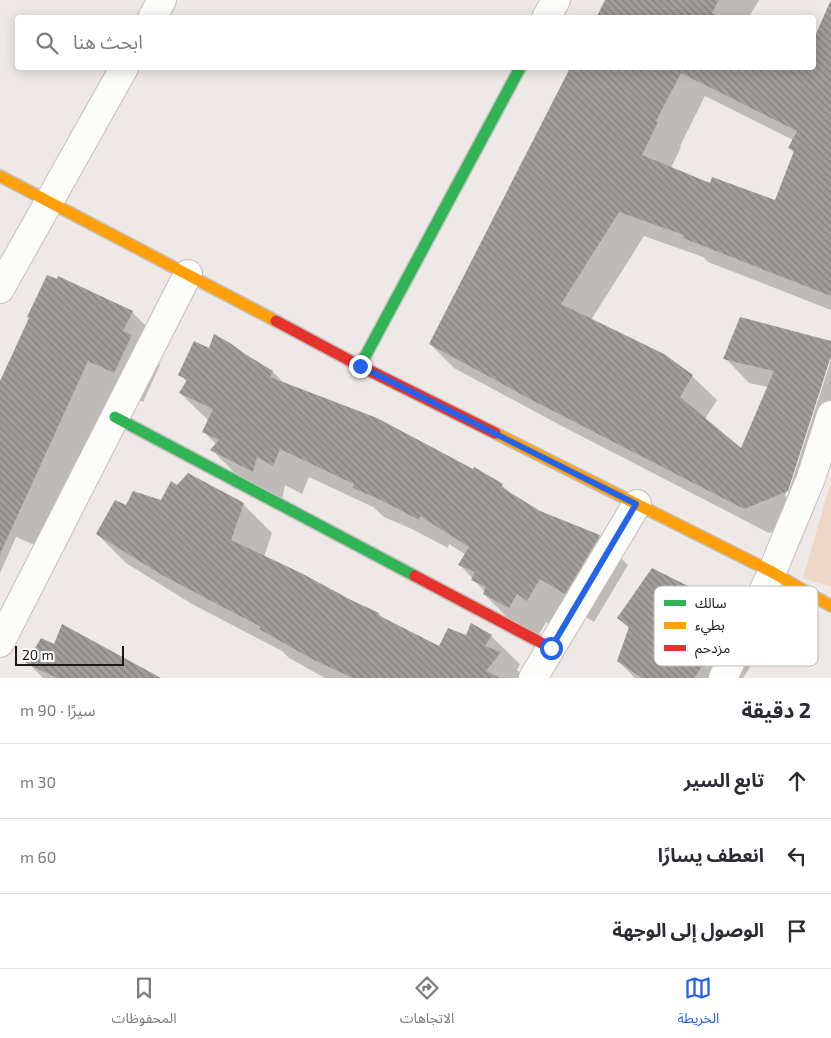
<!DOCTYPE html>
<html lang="ar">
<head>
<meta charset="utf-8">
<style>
  :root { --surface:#fff; --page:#f2f2f3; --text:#2b2b33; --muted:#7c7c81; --line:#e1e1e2; --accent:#2563eb }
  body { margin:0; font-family:"Exo 2","Noto Sans Arabic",sans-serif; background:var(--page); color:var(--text); direction:rtl }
  .scale { position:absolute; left:15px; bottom:12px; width:109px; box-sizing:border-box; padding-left:5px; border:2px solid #1c1916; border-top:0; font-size:14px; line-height:18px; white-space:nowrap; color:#1c1916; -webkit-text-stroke:4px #fff; paint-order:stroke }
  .stop { position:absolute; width:15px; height:15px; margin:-11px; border:4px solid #2563eb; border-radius:50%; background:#fff }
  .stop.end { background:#2563eb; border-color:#fff; box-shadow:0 1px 5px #0008 }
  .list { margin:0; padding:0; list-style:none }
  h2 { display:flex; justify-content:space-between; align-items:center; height:65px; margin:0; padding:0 20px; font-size:21px }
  h2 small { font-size:16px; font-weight:400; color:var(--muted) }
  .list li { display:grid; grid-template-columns:32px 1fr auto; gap:15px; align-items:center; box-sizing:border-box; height:75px; padding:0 20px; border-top:1px solid var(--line) }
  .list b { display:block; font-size:19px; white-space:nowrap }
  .list em { font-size:16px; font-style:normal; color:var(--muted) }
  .icon { flex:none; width:28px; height:28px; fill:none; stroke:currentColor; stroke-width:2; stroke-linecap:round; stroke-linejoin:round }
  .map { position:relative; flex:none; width:831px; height:678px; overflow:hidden; direction:ltr }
  .search { position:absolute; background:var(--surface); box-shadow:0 2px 12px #0003; left:15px; right:15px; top:15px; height:55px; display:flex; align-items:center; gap:12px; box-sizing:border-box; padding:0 18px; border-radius:5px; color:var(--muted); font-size:19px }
  .sheet { height:290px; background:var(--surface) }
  nav { display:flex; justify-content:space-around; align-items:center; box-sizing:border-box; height:70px; border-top:1px solid var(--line); background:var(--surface); font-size:14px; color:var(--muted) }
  nav a { display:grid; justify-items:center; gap:2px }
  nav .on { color:var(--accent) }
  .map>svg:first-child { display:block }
  .green { fill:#edd7c8 }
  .shadow { fill:#0003; fill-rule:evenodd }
  .building { fill:url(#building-back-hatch); fill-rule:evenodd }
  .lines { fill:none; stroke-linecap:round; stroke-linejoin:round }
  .street-casing { stroke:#c4c0bd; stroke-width:30 }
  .fast-casing { stroke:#c4c0bd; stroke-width:14 }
  .slow-casing { stroke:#c4c0bd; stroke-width:14 }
  .jam-casing { stroke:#c4c0bd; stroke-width:14 }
  .street { stroke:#fcfcfb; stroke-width:28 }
  .fast { stroke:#30b455; stroke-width:11 }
  .slow { stroke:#ff9f0a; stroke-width:11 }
  .jam { stroke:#e5322d; stroke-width:11 }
  .route { stroke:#2563eb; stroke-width:6 }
  .key { fill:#fff; stroke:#bbbab9; stroke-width:1 }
  .key-label { font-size:14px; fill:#1c1916 }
</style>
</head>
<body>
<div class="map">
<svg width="831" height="678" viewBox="0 0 831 678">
  <defs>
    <pattern id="building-back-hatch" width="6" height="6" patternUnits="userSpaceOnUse" patternTransform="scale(1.25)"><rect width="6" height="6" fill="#a09d9a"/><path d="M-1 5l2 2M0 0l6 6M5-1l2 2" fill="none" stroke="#827f7d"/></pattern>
  </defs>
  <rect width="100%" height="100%" fill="#eee9e6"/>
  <path class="green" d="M831,481V587L803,578Z"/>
  <g class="shadow">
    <path d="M606,0H759L748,18H597Z"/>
    <path d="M831,2V310L708,262L703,257L644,236L591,320L692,376L717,400L705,419L742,450L768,387L749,383L725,358L831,342V358H829L785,496L787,497L831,360V456L812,515L769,533L558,424L454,368L430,344L572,68H814V41ZM705,96L793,140L790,148L794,153L776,202L710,185L671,168L681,147L680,146Z"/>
    <path d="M132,312L161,341L153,358L160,365L143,402L117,389L44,549L16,537L0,573V384L30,318Z"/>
    <path d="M209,349L244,355L273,372L284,383L502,485L513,496L539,513L599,536L628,565L594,622L569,607L557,629L546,622L538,636L513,623L484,594L485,592L460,565L466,555L449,544L448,548L412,529L384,517L373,507L309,477L302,494L285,485L282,500L240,478L212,450L216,444L204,432L209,421L180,393L187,382L180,374Z"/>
    <path d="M178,486L243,504L272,533L264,557L351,601L379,614L385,620L439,648L466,636H491L520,664L517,670L525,678H325L289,658L282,651L192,604L126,563L97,534L127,506L162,502Z"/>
    <path d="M729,608L758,637L756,643L761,649L758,655L743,678H635L618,661L630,629L619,618Z"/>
    <path d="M54,645L158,678H43L28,663Z"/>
  </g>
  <g class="building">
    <path d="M605,0H719L712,13L720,18H596Z"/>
    <path d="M831,0V296L683,238L684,235L619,212L561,304L664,354L693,375L680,397L741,448L774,371L723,359L740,317L831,341V356L788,491L744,509L532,400L429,344L570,68H814V38ZM681,73L797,131L788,148L794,151L775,200L712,177L710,183L642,155L658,122L656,121Z"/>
    <path d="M47,275L57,279L58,276L133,311L123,331L132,335L114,373L88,361L0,554V381L29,318L27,317Z"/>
    <path d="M214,334L230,343L245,354L273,371L270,377L377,418L473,469L474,467L503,484L501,487L540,511L600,535L565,594L540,579L527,601L517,594L509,608L483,594L486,587L471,580L475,572L458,565L469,547L420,516L419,520L381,500L353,488L354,484L280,449L273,466L257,457L253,472L210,450L219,440L202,432L213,409L179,393L187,380L178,375L194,341L209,348Z"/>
    <path d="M188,473L244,503L231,540L301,573L351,600L379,613L378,615L439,646L448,628L466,635L471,623L492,635L485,646L501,652L486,671L500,678H353L312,659L259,629L261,627L162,575L96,534L115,500L126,505L133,491L161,500L171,481L177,485Z"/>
    <path d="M652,568L730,607L726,617L733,619L730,626L694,678H642L617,661L629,627L617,618Z"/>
    <path d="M62,624L161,678H57L26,663L41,638L54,644Z"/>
  </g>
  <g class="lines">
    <defs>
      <g id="street">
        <path d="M152,18L162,0"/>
        <path d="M546,18L556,0"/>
        <path d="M0,289L124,68"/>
        <path d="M0,643L188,274"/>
        <path d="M533,678L637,504"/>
        <path d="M723,678L772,572L811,478L831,415"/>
      </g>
      <g id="fast">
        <path d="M360,366L520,68"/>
        <path d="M115,417L415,576"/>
      </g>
      <g id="slow">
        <path d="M0,176L276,321"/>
        <path d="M495,433L772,572L831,606"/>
      </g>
      <g id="jam">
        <path d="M276,321L360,366L495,433"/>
        <path d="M415,576L551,648"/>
      </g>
    </defs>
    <use href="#street" class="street-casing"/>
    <use href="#fast" class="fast-casing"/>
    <use href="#slow" class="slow-casing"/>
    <use href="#jam" class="jam-casing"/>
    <use href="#street" class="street"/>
    <use href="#fast" class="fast"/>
    <use href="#slow" class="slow"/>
    <use href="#jam" class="jam"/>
  </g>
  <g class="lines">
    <path class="route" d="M360,366L636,504L551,648"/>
  </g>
  <rect x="654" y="586" width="164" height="80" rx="8" class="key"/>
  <rect x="664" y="600" width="22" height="6" fill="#30b455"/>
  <rect x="664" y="622" width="22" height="7" fill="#ff9f0a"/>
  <rect x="664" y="645" width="22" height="6" fill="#e5322d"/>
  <g class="key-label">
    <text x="695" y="608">سالك</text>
    <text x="695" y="630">بطيء</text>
    <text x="695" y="653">مزدحم</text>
  </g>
</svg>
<div class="scale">20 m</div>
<div class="stop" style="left:551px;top:648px"></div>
<div class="stop end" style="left:360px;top:366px"></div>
<div class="search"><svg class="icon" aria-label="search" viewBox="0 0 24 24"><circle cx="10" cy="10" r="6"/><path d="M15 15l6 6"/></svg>ابحث هنا</div>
</div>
<section class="sheet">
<h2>2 دقيقة<small>سيرًا · 90 m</small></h2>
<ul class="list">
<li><svg class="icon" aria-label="ahead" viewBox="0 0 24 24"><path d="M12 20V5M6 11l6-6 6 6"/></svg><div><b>تابع السير</b></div><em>30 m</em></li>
<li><svg class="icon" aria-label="left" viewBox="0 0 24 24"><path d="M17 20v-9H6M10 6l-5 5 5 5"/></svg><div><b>انعطف يسارًا</b></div><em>60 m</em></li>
<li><svg class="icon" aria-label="arrive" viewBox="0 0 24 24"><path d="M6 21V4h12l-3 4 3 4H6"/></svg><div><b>الوصول إلى الوجهة</b></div></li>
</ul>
</section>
<nav>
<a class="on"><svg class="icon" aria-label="map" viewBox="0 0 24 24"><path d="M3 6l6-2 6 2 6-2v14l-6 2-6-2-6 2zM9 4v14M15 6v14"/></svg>الخريطة</a>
<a><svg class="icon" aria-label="directions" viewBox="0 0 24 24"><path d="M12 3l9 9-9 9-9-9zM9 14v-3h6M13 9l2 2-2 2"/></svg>الاتجاهات</a>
<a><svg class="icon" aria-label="saved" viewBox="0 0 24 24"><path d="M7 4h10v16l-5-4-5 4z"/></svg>المحفوظات</a>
</nav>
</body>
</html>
